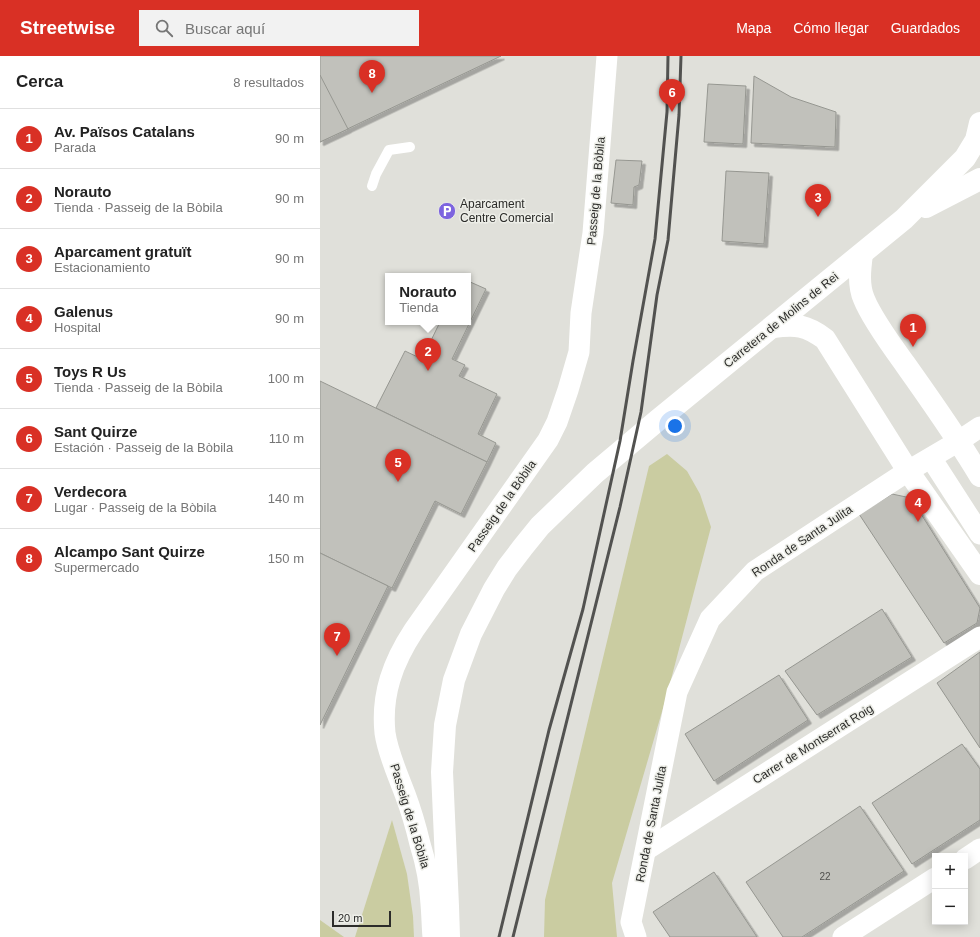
<!DOCTYPE html>
<html lang="es">
<head>
<meta charset="utf-8">
<style>
  :root { --surface:#fff; --page:#f2f2f2; --text:#222; --muted:#767676; --line:#e0e0e0; --accent:#d93025 }
  body { margin:0; font-family:Helvetica,sans-serif; background:var(--page); color:var(--text) }
  .controls { position:absolute; right:12px; bottom:12px; display:grid; overflow:hidden; border-radius:0px; box-shadow:0 2px 10px #0003 }
  .controls button { width:36px; height:36px; display:grid; place-items:center; padding:0; border:0; border-bottom:1px solid var(--line); background:var(--surface); color:var(--text); font:20px sans-serif }
  .scale { position:absolute; left:12px; bottom:10px; width:59px; box-sizing:border-box; padding-left:4px; border:2px solid #2c2c2a; border-top:0; font-size:11px; line-height:14px; white-space:nowrap; color:#2c2c2a; -webkit-text-stroke:3px #edeee8; paint-order:stroke }
  .you { position:absolute; left:355px; top:370px; width:14px; height:14px; margin:-10px; border:3px solid #fff; border-radius:50%; background:#1a73e8; box-shadow:0 0 0 6px #1a73e833 }
  .badge { display:grid; place-items:center; width:26px; height:26px; border-radius:50%; background:var(--accent); color:#fff; font-size:13px; font-weight:700 }
  .pin { position:absolute; translate:-50% -33px; filter:drop-shadow(0 1px 2px #0008) }
  .pin::after { content:''; position:absolute; top:21px; width:14px; height:12px; background:inherit; clip-path:polygon(0 0,100% 0,50% 100%) }
  .popup { position:absolute; left:65px; top:217px; width:86px; height:52px; box-sizing:border-box; display:grid; place-content:center; border-radius:0px; background:var(--surface); filter:drop-shadow(0 1px 3px #0005); font-size:13px; white-space:nowrap; color:var(--muted) }
  .popup b { font-size:15px; color:var(--text) }
  .popup::after { content:''; position:absolute; left:50%; top:100%; margin-left:-8px; border:8px solid transparent; border-top-color:var(--surface) }
  .list { margin:0; padding:0; list-style:none }
  h2 { display:flex; justify-content:space-between; align-items:center; height:52px; margin:0; padding:0 16px; font-size:17px }
  h2 small { font-size:13px; font-weight:400; color:var(--muted) }
  .list li { display:grid; grid-template-columns:26px 1fr auto; gap:12px; align-items:center; box-sizing:border-box; height:60px; padding:0 16px; border-top:1px solid var(--line) }
  .list b { display:block; font-size:15px; white-space:nowrap }
  .list p { margin:0; font-size:13px; white-space:nowrap; color:var(--muted) }
  .list em { font-size:13px; font-style:normal; color:var(--muted) }
  .icon { flex:none; width:22px; height:22px; fill:none; stroke:currentColor; stroke-width:2; stroke-linecap:round; stroke-linejoin:round }
  .map { position:relative; flex:none; width:660px; height:881px; overflow:hidden }
  header { display:flex; align-items:center; gap:24px; box-sizing:border-box; height:56px; padding:0 20px; background:var(--accent); color:#fff }
  header strong { font-size:19px }
  nav { display:flex; gap:22px; margin-inline-start:auto; font-size:14px }
  .search { width:280px; height:36px; background:var(--page); display:flex; align-items:center; gap:10px; box-sizing:border-box; padding:0 14px; border-radius:0px; color:var(--muted); font-size:15px }
  main { display:flex }
  aside { flex:1; background:var(--surface) }
  .map>svg:first-child { display:block }
  .green { fill:#cacca1 }
  .building { fill:#c1c1bb; stroke:#969791; filter:url(#shadow) }
  .lines { fill:none; stroke-linecap:round; stroke-linejoin:round }
  .lane { stroke:#fff; stroke-width:10 }
  .street { stroke:#fff; stroke-width:21 }
  .secondary { stroke:#fff; stroke-width:22 }
  .rail { stroke:#525250; stroke-width:3 }
  .labels { text-anchor:middle; stroke-width:3; stroke-linejoin:round; paint-order:stroke }
  .number-label { font-size:10px; fill:#51514e }
  .street-label { font-size:12px; fill:#2c2c2a; stroke:#edeee8 }
  .poi-label { font-size:12px; fill:#2c2c2a; stroke:#edeee8; text-anchor:start }
</style>
</head>
<body>
<header>
<strong>Streetwise</strong>
<div class="search"><svg class="icon" aria-label="search" viewBox="0 0 24 24"><circle cx="10" cy="10" r="6"/><path d="M15 15l6 6"/></svg>Buscar aquí</div>
<nav><a>Mapa</a><a>Cómo llegar</a><a>Guardados</a></nav>
</header>
<main>
<aside>
<h2>Cerca<small>8 resultados</small></h2>
<ul class="list">
<li><span class="badge">1</span><div><b>Av. Països Catalans</b><p>Parada</p></div><em>90 m</em></li>
<li><span class="badge">2</span><div><b>Norauto</b><p>Tienda · Passeig de la Bòbila</p></div><em>90 m</em></li>
<li><span class="badge">3</span><div><b>Aparcament gratuït</b><p>Estacionamiento</p></div><em>90 m</em></li>
<li><span class="badge">4</span><div><b>Galenus</b><p>Hospital</p></div><em>90 m</em></li>
<li><span class="badge">5</span><div><b>Toys R Us</b><p>Tienda · Passeig de la Bòbila</p></div><em>100 m</em></li>
<li><span class="badge">6</span><div><b>Sant Quirze</b><p>Estación · Passeig de la Bòbila</p></div><em>110 m</em></li>
<li><span class="badge">7</span><div><b>Verdecora</b><p>Lugar · Passeig de la Bòbila</p></div><em>140 m</em></li>
<li><span class="badge">8</span><div><b>Alcampo Sant Quirze</b><p>Supermercado</p></div><em>150 m</em></li>
</ul>
</aside>
<div class="map">
<svg width="660" height="881" viewBox="0 0 660 881">
  <defs>
    <filter id="shadow"><feDropShadow dx="3.5" dy="3.5" stdDeviation="0" flood-color="#0004"/></filter>
  </defs>
  <rect width="100%" height="100%" fill="#e0e0da"/>
  <g class="green">
    <path d="M347,398L367,415L380,438L391,471L348,635L292,827L297,881H224L225,844L329,410Z"/>
    <path d="M72,764L87,818L93,860L94,881H35Z"/>
    <path d="M0,864L24,881H0Z"/>
  </g>
  <g class="building">
    <path d="M0,0H181L0,86Z"/>
    <path d="M0,19L28,73L0,86Z"/>
    <path d="M434,20L471,41L516,56L515,91L431,87Z"/>
    <path d="M388,28L426,30L423,88L384,86Z"/>
    <path d="M296,104L322,105L319,129L314,131L313,149L291,147Z"/>
    <path d="M406,115L449,117L444,188L402,185Z"/>
    <path d="M148,225L166,233L132,303L145,309L139,320L177,338L158,378L176,387L167,406L56,352L85,295L102,303L120,266H148Z"/>
    <path d="M0,325L167,406L141,458L115,445L72,532L0,497Z"/>
    <path d="M572,438L591,442L660,552L657,567L624,587L539,458Z"/>
    <path d="M0,497L68,530L0,669Z"/>
    <path d="M562,553L592,601L497,659L465,615Z"/>
    <path d="M660,596V692L617,627Z"/>
    <path d="M459,619L488,664L394,725L365,678Z"/>
    <path d="M642,688L660,713V764L592,808L552,747Z"/>
    <path d="M540,750L584,815L482,881H463L426,826Z"/>
    <path d="M394,816L437,881H350L333,856Z"/>
  </g>
  <g class="lines">
    <path class="lane" d="M52,130L56,118L69,94L90,91"/>
    <g class="street">
      <path d="M611,402L660,478"/>
      <path d="M326,794L660,581"/>
      <path d="M645,803L660,793"/>
      <path d="M113,881C112,870 112,859 111,848C110,828 106,807 100,788C96,771 91,754 85,738C78,719 68,698 65,677C61,638 73,606 94,574L228,384L237,366L248,334L259,296L261,257L273,177L287,0"/>
      <path d="M316,881L311,866L357,636L390,563L435,515L588,415L639,385L660,371"/>
      <path d="M523,881L615,822"/>
    </g>
    <g class="secondary">
      <path d="M606,151L660,123"/>
      <path d="M542,198C540,213 538,229 544,243C552,263 572,290 585,308C611,345 637,381 660,420"/>
      <path d="M453,271C476,268 486,269 505,283L588,415L660,518"/>
      <path d="M129,881L128,850L122,716L125,669L134,624L151,578L174,533L187,512L203,491L220,470L275,417L338,364L584,163L645,102L656,84L660,67"/>
    </g>
    <g class="rail">
      <path d="M179,881L229,674L263,553L300,385L313,305L335,183L347,56L348,0"/>
      <path d="M193,881L300,451L321,356L337,239L348,184L359,59L361,0"/>
    </g>
  </g>
  <defs>
    <symbol id="parking-disc" viewBox="-11 -11 22 22"><circle r="9.5" fill="#7d64df" stroke="#edeee8"/><path d="M-3.5-5.5H1a3.5 3.5 0 0 1 0 7H-1V5.5H-3.5ZM-1-3.4V-.6H.8a1.4 1.4 0 0 0 0-2.8Z" fill="#fff"/></symbol>
  </defs>
  <g fill-rule="evenodd">
    <use href="#parking-disc" x="117" y="145" width="20" height="20"/>
  </g>
  <g class="labels">
    <g class="number-label">
      <text x="505" y="824">22</text>
    </g>
    <g class="street-label">
      <text transform="translate(276 135) rotate(-85)" y="4">Passeig de la Bòbila</text>
      <text transform="translate(461 264) rotate(-39)" y="4">Carretera de Molins de Rei</text>
      <text transform="translate(182 450) rotate(-55)" y="4">Passeig de la Bòbila</text>
      <text transform="translate(482 485) rotate(-34)" y="4">Ronda de Santa Julita</text>
      <text transform="translate(493 688) rotate(-32)" y="4">Carrer de Montserrat Roig</text>
      <text transform="translate(90 760) rotate(73)" y="4">Passeig de la Bòbila</text>
      <text transform="translate(331 768) rotate(-79)" y="4">Ronda de Santa Julita</text>
    </g>
    <g class="poi-label">
      <text x="140" y="152">Aparcament<tspan x="140" dy="14">Centre Comercial</tspan></text>
    </g>
  </g>
</svg>
<div class="controls">
<button>+</button>
<button>−</button>
</div>
<div class="scale">20 m</div>
<div class="you"></div>
<div class="pin badge" style="left:593px;top:291px">1</div>
<div class="pin badge" style="left:108px;top:315px">2</div>
<div class="popup"><b>Norauto</b>Tienda</div>
<div class="pin badge" style="left:498px;top:161px">3</div>
<div class="pin badge" style="left:598px;top:466px">4</div>
<div class="pin badge" style="left:78px;top:426px">5</div>
<div class="pin badge" style="left:352px;top:56px">6</div>
<div class="pin badge" style="left:17px;top:600px">7</div>
<div class="pin badge" style="left:52px;top:37px">8</div>
</div>
</main>
</body>
</html>
